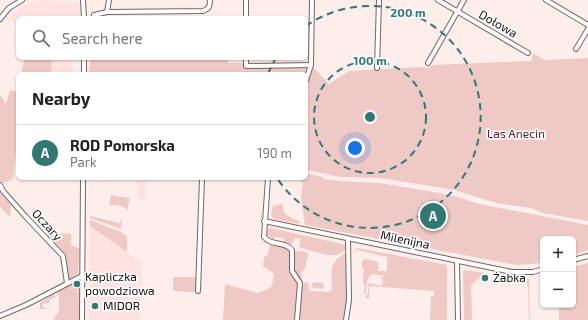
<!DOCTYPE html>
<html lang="en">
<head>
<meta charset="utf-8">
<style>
  :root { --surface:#fff; --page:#f2f2f2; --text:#222; --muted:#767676; --line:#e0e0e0; --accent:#317872 }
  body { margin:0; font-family:"Exo 2",sans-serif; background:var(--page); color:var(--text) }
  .controls { position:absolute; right:12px; bottom:12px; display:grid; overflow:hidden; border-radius:6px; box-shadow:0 1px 3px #0004 }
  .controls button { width:36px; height:36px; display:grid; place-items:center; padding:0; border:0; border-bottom:1px solid var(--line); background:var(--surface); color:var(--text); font:20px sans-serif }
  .you { position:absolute; left:355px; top:148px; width:14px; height:14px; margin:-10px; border:3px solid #fff; border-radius:50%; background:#1a73e8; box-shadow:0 0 0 6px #1a73e833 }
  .badge { display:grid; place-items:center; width:26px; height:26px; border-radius:50%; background:var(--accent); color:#fff; font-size:13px; font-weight:700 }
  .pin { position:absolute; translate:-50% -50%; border:2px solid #fff; box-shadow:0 1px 4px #0006 }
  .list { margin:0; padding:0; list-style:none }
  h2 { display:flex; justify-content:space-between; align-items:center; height:52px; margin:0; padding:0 16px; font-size:17px }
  h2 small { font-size:13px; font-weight:400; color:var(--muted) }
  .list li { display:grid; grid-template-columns:26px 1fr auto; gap:12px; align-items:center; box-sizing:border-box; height:56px; padding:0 16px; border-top:1px solid var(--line) }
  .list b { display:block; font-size:15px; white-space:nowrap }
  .list p { margin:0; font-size:13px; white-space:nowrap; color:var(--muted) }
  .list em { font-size:13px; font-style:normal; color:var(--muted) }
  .icon { flex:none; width:22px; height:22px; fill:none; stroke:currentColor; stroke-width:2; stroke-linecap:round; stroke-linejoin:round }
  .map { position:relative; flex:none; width:588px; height:320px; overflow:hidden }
  .search { position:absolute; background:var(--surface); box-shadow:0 1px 3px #0004; left:16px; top:16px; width:292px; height:44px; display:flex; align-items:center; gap:10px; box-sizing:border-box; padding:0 14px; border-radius:6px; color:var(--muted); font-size:15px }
  .panel { position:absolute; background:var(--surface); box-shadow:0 1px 3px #0004; left:16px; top:72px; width:292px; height:108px; border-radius:6px }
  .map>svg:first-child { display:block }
  .built { fill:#fee2df }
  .green { fill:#eec9c5 }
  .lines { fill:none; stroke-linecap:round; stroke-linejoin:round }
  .minor-casing { stroke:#796360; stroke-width:6 }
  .minor { stroke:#fff; stroke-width:4 }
  .ring { fill:none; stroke:#317872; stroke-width:2; stroke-dasharray:7 5 }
  .poi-dot { fill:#317872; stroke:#fff; stroke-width:1.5 }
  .labels { text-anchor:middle; stroke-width:3.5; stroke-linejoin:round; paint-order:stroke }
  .street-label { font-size:12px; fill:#150d0c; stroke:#fff }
  .park-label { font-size:12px; fill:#581f1d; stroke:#fff }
  .poi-label { font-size:12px; fill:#150d0c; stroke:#fff; text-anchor:start }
  .centre { fill:#317872; stroke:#fff; stroke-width:2 }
  .ring-label { font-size:12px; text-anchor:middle; font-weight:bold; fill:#317872; stroke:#fff; stroke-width:3.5; stroke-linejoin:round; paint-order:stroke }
</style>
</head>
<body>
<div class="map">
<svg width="588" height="320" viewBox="0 0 588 320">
  <rect width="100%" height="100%" fill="#fdedeb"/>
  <g class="built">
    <path d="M39,0L77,2L81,9L80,18H18V22L9,21L8,19L21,8Z"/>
    <path d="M52,58H73L72,74H51Z"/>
    <path d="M135,178H146L145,200L137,199L138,179Z"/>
    <path d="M90,226L142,263L140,320H89Z"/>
  </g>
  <g class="green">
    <path d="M533,53L545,60L588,58V221L543,213L531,208L496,203L455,190L380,178L340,177L306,170V84L312,69L314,68L329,84L349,71L421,67L428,68L432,65L531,61Z"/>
    <path d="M25,58H52L51,74H21Z"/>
    <path d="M90,58H228V63H244V67H309L306,74H89Z"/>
    <path d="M10,90L18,92V132L13,179L5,183L0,181V95L6,104Z"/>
    <path d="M306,173L323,177V179L338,181L379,183L422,190L455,196L479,204L588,225V250L573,255V239H543V263L517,265L305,225L301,198L303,183L300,180L291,178H306Z"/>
    <path d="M0,193L11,205L10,217L0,207Z"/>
    <path d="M111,195L130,198L127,210L122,206L109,205Z"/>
    <path d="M273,204L274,206L280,204L283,205L284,213L292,218L299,221L300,224L274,219L271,215Z"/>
    <path d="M90,216L119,223L122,220L121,229L90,218Z"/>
    <path d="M90,220L121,232L127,237V252L90,226Z"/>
    <path d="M270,228L347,245L346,250L337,255H328L318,253L299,247L301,239L295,238L291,245L285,243L283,238L275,237L274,240L267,235V231Z"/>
    <path d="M53,233L71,234V245L80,249L78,273L68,280L66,257L48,237Z"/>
    <path d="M270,244L287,248L291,253L290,270L298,282L295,320H223L225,284L257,293L268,289L272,286L274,274L263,266L264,257L267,256L269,250Z"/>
    <path d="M357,248L447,265V320H430L431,296H434V291L369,286V299L365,297L368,293V284L369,283L382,286L383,281L381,277L390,274L380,276L375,274L371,275L367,281L366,294H364L365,286L363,283C363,278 363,274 364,268H362V261L365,259L378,262V271H387V257L357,250L352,254Z"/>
    <path d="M298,251L306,252L309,255L306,260V267L301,273L302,279L298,278L294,271L295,252Z"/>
    <path d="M344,254H346L347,299L343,320H298L302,286L305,282L308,283L310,291L329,292L332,289C332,274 328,263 344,254Z"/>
    <path d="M588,263V320H559V305H573V267Z"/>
    <path d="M465,270L484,273V274L471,285L472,320H464L463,271Z"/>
    <path d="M173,277H196V292L173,291Z"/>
    <path d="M527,279H529L530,320H529L528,286H527Z"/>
    <path d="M78,281L80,288V320H53L59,311V296L57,292L76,282L78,285Z"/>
    <path d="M314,282L323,283L324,285L323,289L313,288L311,285Z"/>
    <path d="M54,294L56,297L49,300V303L42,304L44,308L50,309H40V303Z"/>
  </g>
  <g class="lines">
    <defs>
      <g id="minor">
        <path d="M83,0L84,18"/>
        <path d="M246,0V18"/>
        <path d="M438,0L528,53"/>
        <path d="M546,0L588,25"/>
        <path d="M107,12L109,0"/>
        <path d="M94,15L107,12L203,11C209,9 210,6 210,0"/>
        <path d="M0,19L9,8L22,0"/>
        <path d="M576,49L588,29"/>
        <path d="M246,58V66L311,65"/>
        <path d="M428,63L464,0"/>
        <path d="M377,68L379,0"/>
        <path d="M84,74V58"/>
        <path d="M306,80L311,65L312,0"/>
        <path d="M268,178L264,237C271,246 285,241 292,250V271L300,283L297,320"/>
        <path d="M0,185L3,191L26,217L63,256L67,283"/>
        <path d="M264,221L512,272H533L543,269"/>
        <path d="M573,260L588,256"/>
        <path d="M457,261L458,320"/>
        <path d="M198,291L202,178"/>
        <path d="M0,316L26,305L82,276"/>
        <path d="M82,320L83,178"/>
        <path d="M346,320L349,300L348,239"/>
      </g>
    </defs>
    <use href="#minor" class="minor-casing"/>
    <use href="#minor" class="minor"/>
  </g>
  <g class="ring">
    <circle cx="370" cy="117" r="56"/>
    <path d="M268 74A111 111 0 0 1 276 58M306 26A111 111 0 1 1 277 178"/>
  </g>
  <g class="poi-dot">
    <circle cx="485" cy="278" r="4"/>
    <circle cx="77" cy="284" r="4"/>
    <circle cx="95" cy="306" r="4"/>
  </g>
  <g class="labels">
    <g class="street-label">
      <text transform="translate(498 24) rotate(30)" y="4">Dołowa</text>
      <text transform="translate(47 225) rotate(47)" y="4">Oczary</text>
      <text transform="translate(405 240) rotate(12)" y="4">Milenijna</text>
    </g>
    <g class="park-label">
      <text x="516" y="138">Las Anecin</text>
    </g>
    <g class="poi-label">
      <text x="85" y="281">Kapliczka<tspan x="85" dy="14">powodziowa</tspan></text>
      <text x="493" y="282">Żabka</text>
      <text x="103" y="310">MIDOR</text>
    </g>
  </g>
  <circle cx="370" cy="117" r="6" class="centre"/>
  <g class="ring-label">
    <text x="408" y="17">200 m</text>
    <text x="370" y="65">100 m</text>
  </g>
</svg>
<div class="controls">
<button>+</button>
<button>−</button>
</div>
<div class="you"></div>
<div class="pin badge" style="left:433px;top:216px">A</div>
<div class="search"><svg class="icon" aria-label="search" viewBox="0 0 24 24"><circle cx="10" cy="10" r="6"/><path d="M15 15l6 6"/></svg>Search here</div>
<section class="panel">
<h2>Nearby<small></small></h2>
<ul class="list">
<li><span class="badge">A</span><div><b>ROD Pomorska</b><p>Park</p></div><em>190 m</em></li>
</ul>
</section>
</div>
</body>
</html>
